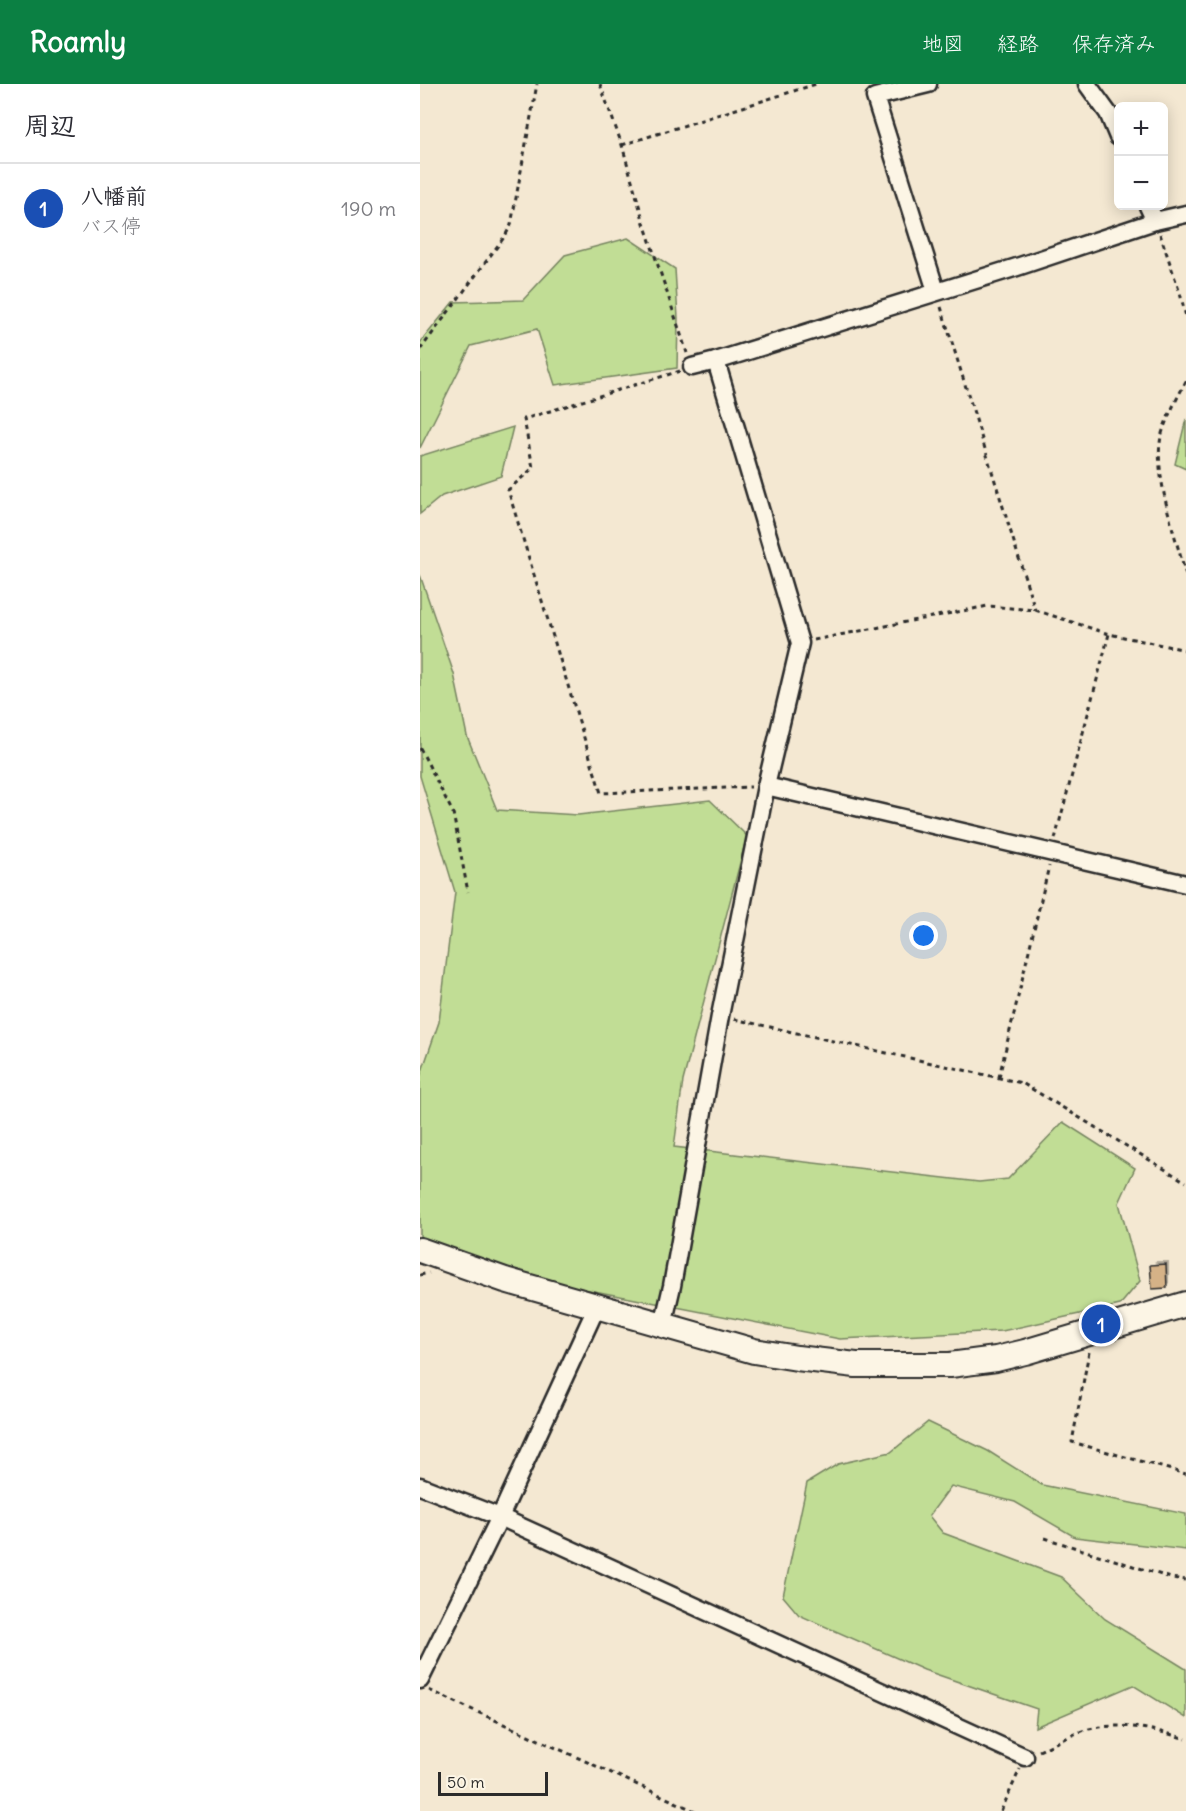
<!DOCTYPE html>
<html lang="ja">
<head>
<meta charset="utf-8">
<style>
  :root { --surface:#fff; --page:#f7f7f7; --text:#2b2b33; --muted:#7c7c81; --line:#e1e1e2; --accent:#0b8043 }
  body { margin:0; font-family:Delius,"Klee One",sans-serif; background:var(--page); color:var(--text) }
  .controls { position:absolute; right:18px; top:18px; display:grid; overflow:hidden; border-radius:9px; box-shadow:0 3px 15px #0003 }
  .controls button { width:54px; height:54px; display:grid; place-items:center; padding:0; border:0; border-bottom:2px solid var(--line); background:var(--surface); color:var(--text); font:30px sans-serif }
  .scale { position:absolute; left:18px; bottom:15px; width:110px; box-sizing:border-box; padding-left:6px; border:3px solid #2b2b2b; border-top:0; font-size:16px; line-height:21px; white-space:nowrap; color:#2b2b2b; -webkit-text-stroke:4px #fcf5e5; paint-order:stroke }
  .you { position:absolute; left:504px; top:852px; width:21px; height:21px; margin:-15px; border:4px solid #fff; border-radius:50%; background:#1a73e8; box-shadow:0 0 0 9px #1a73e833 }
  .badge { display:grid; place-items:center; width:39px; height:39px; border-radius:50%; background:var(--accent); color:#fff; font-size:20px; font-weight:700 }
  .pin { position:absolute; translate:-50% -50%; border:3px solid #fff; box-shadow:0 2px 6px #0006 }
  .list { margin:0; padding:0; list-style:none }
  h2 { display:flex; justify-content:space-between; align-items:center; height:78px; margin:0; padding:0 24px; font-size:26px }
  h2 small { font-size:20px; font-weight:400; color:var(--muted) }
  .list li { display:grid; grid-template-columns:39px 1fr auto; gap:18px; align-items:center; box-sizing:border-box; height:90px; padding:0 24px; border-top:2px solid var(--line) }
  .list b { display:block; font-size:22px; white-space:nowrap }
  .list p { margin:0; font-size:20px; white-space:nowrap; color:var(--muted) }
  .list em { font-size:20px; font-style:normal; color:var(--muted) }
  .map { position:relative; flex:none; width:766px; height:1727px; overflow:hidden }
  header { display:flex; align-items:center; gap:36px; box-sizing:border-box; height:84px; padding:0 30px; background:var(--accent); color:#fff }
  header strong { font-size:28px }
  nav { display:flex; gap:33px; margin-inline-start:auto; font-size:21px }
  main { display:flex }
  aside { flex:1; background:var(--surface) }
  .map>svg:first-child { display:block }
  .green { fill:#c1dd95; stroke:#768460; stroke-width:1.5 }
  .building { fill:#d5b287; stroke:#2b2b2b; stroke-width:1.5; filter:url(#shadow) }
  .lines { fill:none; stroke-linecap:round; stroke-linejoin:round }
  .street-casing { stroke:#2b2b2b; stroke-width:21 }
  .secondary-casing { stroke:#2b2b2b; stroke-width:28 }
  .path { stroke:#2b2b2b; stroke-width:3; stroke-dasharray:4.5 4.5; stroke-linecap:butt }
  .street { stroke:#fcf5e5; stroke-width:16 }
  .secondary { stroke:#fcf5e5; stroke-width:24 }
</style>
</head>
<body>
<header>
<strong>Roamly</strong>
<nav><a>地図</a><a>経路</a><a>保存済み</a></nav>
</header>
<main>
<aside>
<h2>周辺<small></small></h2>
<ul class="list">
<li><span class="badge" style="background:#1a4fb4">1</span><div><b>八幡前</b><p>バス停</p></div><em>190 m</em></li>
</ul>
</aside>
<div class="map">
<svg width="766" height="1727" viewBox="0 0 766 1727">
  <defs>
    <filter id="shadow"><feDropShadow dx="5.5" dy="-5.5" stdDeviation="0" flood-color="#0004"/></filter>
  </defs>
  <rect width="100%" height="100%" fill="#f4e8d2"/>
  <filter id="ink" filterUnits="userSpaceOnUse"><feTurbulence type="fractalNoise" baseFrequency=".0167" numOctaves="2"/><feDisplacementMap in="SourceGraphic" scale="12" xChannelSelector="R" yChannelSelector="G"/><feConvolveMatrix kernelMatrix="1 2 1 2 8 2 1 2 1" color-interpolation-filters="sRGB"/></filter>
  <g filter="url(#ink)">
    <g class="green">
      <path d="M208,154L255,185L258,234L257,284L135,301L117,245L51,262L0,364V259L33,218L103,216L145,171Z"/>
      <path d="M766,335V385L755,380Z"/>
      <path d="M93,343L81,392L22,412L0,430V372Z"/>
      <path d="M0,491L34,590L47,652L77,726L158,731L290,716L327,752L263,997L254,1063L559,1098L588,1095L643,1038L715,1084L699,1119L720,1197L700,1221L582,1247L420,1255L164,1205L62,1181L0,1156V993L19,938L35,808L0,692Z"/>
      <path d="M508,1338L568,1367L622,1401L766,1430V1466L655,1453L595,1418L531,1402L509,1432L523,1449L641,1493L685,1535L766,1585V1634L713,1601L615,1643L617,1625L504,1586L379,1531L363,1512L387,1399L418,1380L471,1368Z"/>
    </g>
    <path class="building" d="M746,1180L747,1204L732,1205L730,1181Z"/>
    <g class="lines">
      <defs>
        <g id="street">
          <path d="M508,0L455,13L516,207"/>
          <path d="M667,0L688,29L698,53"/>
          <path d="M735,137L766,130"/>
          <path d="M272,283L296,277"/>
          <path d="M346,702L766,800"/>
          <path d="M243,1241L252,1202L300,932L346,702L380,559L296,277L597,183L735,137L728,122"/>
          <path d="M0,1402L80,1433L605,1673"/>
          <path d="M0,1596L80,1433L177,1222"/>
        </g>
        <path id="secondary" d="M0,1166L85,1196L334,1267L377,1274L436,1281H530L576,1275L605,1268L766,1220"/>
      </defs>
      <use href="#street" class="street-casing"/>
      <use href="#secondary" class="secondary-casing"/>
      <g class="path">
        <path d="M180,0L202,61L224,139L267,269"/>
        <path d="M202,61L396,0"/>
        <path d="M740,150L760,209L766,233"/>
        <path d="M521,223L615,526"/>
        <path d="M0,266L85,152L91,141L117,0"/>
        <path d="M260,287L104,335L113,384L88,406L181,709L331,703"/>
        <path d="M766,297C757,315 746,334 741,353C733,389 756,455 766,491"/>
        <path d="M394,556L568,522L615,526L689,550L766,566"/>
        <path d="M0,664L33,729L48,808"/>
        <path d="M635,755L689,550"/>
        <path d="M314,935L602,999L766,1098"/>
        <path d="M579,993L629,782"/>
        <path d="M0,1191L9,1189"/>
        <path d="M669,1268L652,1358L766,1390"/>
        <path d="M625,1454L751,1494L766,1496"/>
        <path d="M9,1606L275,1727"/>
        <path d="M619,1667C634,1660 650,1651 665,1646C698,1637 735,1645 766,1655"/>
        <path d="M581,1727L600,1685"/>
      </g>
      <use href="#street" class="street"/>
      <use href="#secondary" class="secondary"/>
    </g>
  </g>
</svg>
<div class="controls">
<button>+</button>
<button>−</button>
</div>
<div class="scale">50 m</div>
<div class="you"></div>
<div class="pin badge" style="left:681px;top:1240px;background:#1a4fb4">1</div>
</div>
</main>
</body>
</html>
